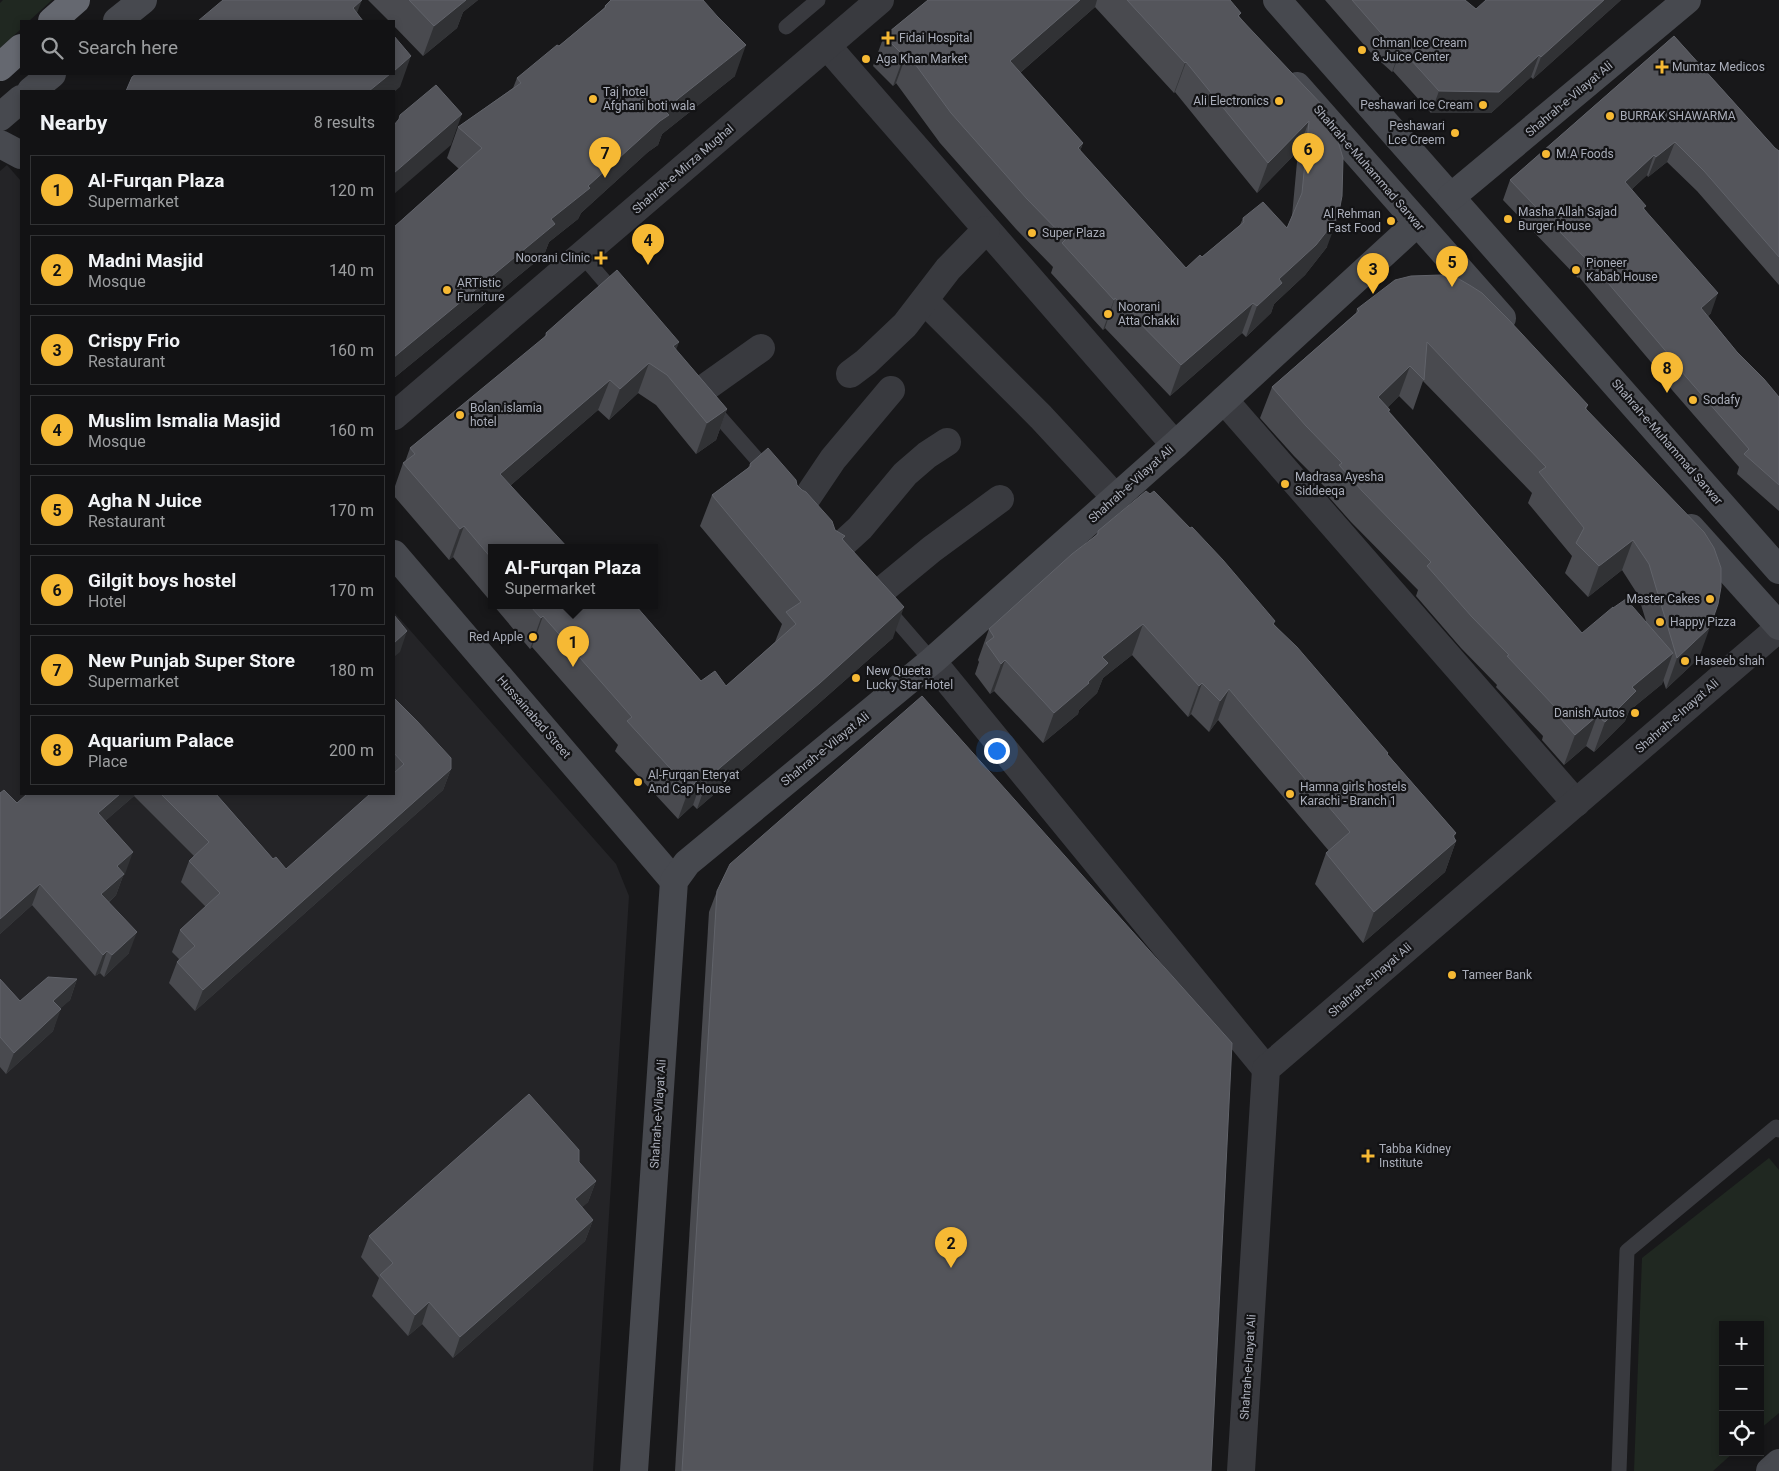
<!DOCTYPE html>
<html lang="en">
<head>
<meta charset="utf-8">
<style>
  :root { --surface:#121214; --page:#1f2022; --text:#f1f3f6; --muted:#9c9ea0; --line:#313234; --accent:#f6b934 }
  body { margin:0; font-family:Roboto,sans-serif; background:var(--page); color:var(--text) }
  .controls { position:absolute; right:15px; bottom:15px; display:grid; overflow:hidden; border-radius:0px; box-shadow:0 2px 8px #0003 }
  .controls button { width:45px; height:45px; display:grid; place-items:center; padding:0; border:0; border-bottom:1px solid var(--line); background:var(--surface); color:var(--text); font:25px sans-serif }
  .you { position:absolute; left:996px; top:750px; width:18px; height:18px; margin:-12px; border:4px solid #fff; border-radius:50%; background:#1a73e8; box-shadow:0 0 0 8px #1a73e833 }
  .badge { display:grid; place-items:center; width:32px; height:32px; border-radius:50%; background:var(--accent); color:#111; font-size:16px; font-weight:700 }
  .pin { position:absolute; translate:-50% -41px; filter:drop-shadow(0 1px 2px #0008) }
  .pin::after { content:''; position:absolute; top:26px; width:18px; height:15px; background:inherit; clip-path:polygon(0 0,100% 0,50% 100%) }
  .popup { position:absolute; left:488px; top:544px; width:170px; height:65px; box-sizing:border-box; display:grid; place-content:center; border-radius:0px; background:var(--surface); filter:drop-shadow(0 1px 4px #0005); font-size:16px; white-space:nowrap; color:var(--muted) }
  .popup b { font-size:19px; color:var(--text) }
  .popup::after { content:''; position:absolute; left:50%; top:100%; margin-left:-10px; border:10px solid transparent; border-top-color:var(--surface) }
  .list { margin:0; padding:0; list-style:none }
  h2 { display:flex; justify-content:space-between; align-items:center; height:65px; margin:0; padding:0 20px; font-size:21px }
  h2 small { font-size:16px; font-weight:400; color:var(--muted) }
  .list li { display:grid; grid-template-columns:32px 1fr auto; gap:15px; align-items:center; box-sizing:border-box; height:70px; margin:0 10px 10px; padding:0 10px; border:1px solid var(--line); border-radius:0px }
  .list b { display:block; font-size:19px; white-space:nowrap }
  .list p { margin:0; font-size:16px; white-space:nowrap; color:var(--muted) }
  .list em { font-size:16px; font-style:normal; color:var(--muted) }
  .icon { flex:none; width:28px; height:28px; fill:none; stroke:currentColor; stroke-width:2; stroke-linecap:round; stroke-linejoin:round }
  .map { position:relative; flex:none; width:1779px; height:1471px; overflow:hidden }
  .search { position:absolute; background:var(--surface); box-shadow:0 2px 8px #0003; left:20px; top:20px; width:375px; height:55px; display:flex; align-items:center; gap:12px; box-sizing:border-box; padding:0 18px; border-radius:0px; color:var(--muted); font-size:19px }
  .panel { position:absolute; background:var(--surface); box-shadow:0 2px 8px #0003; left:20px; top:90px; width:375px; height:705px; border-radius:0px }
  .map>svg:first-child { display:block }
  .built { fill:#242427 }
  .green { fill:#202821 }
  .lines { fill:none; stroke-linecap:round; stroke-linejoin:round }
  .lane { stroke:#393a3f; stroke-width:15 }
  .street { stroke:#393a3f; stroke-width:28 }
  .secondary { stroke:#47494f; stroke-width:28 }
  .highway { stroke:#656870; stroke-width:28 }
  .wall { fill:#494a4f; fill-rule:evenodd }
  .shaded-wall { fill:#313235 }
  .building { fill:#54555b; stroke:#61636a }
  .poi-dot { fill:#f6b934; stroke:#131315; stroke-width:2 }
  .labels { text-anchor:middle; stroke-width:4.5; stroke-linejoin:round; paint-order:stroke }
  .poi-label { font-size:12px; fill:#aaaeba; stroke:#131315; text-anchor:start }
  .street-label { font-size:12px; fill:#aaaeba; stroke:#131315 }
</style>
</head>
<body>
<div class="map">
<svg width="1779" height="1471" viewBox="0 0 1779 1471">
  <rect width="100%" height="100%" fill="#18181a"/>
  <path class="built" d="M7,165L21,181V794H394V612L616,864L629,896L593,1471H0V171Z"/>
  <g class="green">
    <path d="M3,0H52L29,21H21V29L0,48V3Z"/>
    <path d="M1769,1158L1779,1170V1413L1760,1429V1325H1723V1452H1734L1713,1471H1634L1642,1258Z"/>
  </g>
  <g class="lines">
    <g class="lane">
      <path d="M786,27L818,0"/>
      <path d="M582,255L618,297"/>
      <path d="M710,406L769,473"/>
      <path d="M886,608L932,661"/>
      <path d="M1619,1471L1627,1251L1776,1127L1779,1130"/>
    </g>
    <g class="street">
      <path d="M827,46L1175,445"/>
      <path d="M925,301L1041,417L1116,498"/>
      <path d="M850,374L866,362L905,325L948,269L986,230"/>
      <path d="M699,392L761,348"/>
      <path d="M1224,400L1576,803"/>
      <path d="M394,416L880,0"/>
      <path d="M800,508L833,459L891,390"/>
      <path d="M836,550L860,528L905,474L927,455L947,442"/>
      <path d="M875,596L932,549L1000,499"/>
      <path d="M932,661L1266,1069"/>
      <path d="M1241,1471L1266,1069L1779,628"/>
    </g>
    <g class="secondary">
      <path d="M1277,0L1779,570"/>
      <path d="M117,21L143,0"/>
      <path d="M1297,86L1502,318"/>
      <path d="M31,91L52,74"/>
      <path d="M0,117L21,99"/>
      <path d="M0,144L21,155"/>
      <path d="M1451,197L1687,0"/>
      <path d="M1691,528L1779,626"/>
      <path d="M394,554L674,881"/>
      <path d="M634,1471L674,881L687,863L932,661L1175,445L1417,223"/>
      <path d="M1770,1471L1779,1463"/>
    </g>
    <g class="highway">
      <path d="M52,21L76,0"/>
      <path d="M0,67L21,48"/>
    </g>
  </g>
  <g class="wall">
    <path d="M368,0H478L463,12L457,28L423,56L394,26V21H389Z"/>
    <path d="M928,0H1230L1240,17L1320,115L1327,247L1305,275L1274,304L1271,313L1246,337L1242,333L1170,396L1105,328L1103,330L1051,273L1053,267L1016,229L940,143L896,83L893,86L873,66L884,36ZM1095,7L1174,93L1175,92L1257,193L1298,151L1292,216L1287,228L1243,218L1240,225L1202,257L1186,268L1080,151L1083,143L1020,73Z"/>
    <path d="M1325,0H1465L1476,9L1621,0L1533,79L1531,77L1491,113H1431L1393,71L1392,72L1372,54Z"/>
    <path d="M605,6L735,76L662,134L658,145L648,152L581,213L578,219L549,242L544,255L394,378V227L459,169L447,158L458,127L513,88L517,78L559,46L604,8Z"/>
    <path d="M1674,36L1775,148L1779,151V285L1697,191L1667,162L1648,177L1647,175L1632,189L1711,313L1708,316L1737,352L1779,397V511L1737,474L1739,467L1666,383L1667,381L1579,277L1578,278L1503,200L1510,180Z"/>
    <path d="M1357,309L1588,405L1586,410L1699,658L1666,689L1663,680L1662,684L1629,711L1625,721L1594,752L1586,746L1564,765L1542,740L1543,736L1496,687L1497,685L1461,648L1416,596L1418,590L1351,522L1328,496L1330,492L1294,456L1260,418L1272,387L1356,313ZM1423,381L1532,493L1528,503L1572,556L1565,573L1588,597L1622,570L1638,595L1646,621L1582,633L1389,411L1388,407L1399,396L1413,410Z"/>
    <path d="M546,333L676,350L727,409L716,440L696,454L656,405L638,393L609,420L598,410L511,485L492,548V603L453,557L449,560L394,496V489L403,463L405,462L410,448L544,338Z"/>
    <path d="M750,464L797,485L835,530L844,540L893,638L808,713L697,809L693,805L678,819L615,751L618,745L532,647L530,649L494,606H636L701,681L726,686L775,642L782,624L700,526L712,495L748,468Z"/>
    <path d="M1098,531L1274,624L1456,833L1454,838L1456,841L1445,872L1363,943L1315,884L1326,853L1329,851L1218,720L1209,732L1191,714L1188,717L1132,655L1103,678L1097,693L1079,710L1078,714L1043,743L994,691L990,694L975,674L979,662L978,660L989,629L1096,535Z"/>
    <path d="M394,698L451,769L443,790L195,1011L169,983L177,962L179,959L172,952L180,930L206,907L181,882L189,861L194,856L134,796L105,821L125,874L123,876L116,895L109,902L129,953L104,977L100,973L95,976L32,905L0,934V793L17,803L27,794H216L273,859L286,869L394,794Z"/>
    <path d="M717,891L1211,1471H675L709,912Z"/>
    <path d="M0,979L20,1001L77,979L70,1000L60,1008L53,1031L6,1074L0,1067Z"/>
    <path d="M579,1162L596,1181L588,1202L582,1207L593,1220L585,1241L453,1358L422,1324L408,1336L372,1296L379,1278L361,1257L369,1236Z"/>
  </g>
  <g class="shaded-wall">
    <path d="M362,0L354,21L353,8Z"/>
    <path d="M462,0H478L463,12L457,28L423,56L434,26Z"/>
    <path d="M1080,0H1097L1095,7L999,91L1010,61Z"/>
    <path d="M1604,0H1621L1533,79L1541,57Z"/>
    <path d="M746,45L735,76L662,134L658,145L648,152L581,213L578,219L549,242L544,255L394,378V357L588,186L664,110Z"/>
    <path d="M1401,49L1393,71L1392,72L1400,50Z"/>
    <path d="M907,53L896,83L893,86L904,56Z"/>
    <path d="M1539,55L1531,77L1491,113H1431L1439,91Z"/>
    <path d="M411,56L400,87L394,92V91H369L390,74H394V71Z"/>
    <path d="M1186,62L1175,92L1174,93L1185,63Z"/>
    <path d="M1324,107L1313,137L1307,143L1318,113Z"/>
    <path d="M462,114L451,145L394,194V173Z"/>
    <path d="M1309,121L1298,151L1257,193L1268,163Z"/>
    <path d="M1675,142L1667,162L1648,177L1656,157Z"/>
    <path d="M1083,143L1072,173L1078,148Z"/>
    <path d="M1654,155L1647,175L1618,202L1625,182Z"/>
    <path d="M1338,217L1327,247L1305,275L1274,304L1271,313L1246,337L1257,306L1279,279Z"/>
    <path d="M1586,257L1579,277L1578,278L1585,258Z"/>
    <path d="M1718,293L1711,313L1694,328L1701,308Z"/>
    <path d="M1115,298L1105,328L1103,330L1114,300Z"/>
    <path d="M1253,303L1242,333L1170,396L1181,365Z"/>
    <path d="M679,342L668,372L673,346Z"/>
    <path d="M649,363L638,393L609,420L620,389Z"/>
    <path d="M1410,366L1399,396L1367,428L1378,397Z"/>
    <path d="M610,380L598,410L489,504L500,474Z"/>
    <path d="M727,409L716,440L696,454L707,423Z"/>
    <path d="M464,526L453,557L449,560L460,529Z"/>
    <path d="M1633,540L1622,570L1588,597L1599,566Z"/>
    <path d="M904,607L893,638L808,713L697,809L708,778Z"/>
    <path d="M543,616L532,647L530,649L541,618Z"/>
    <path d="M1143,624L1132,655L1103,678L1097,693L1079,710L1078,714L1043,743L1054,713L1102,657Z"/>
    <path d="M1710,627L1699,658L1666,689L1677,658Z"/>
    <path d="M407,631L400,652L394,657V643Z"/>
    <path d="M1673,653L1662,684L1629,711L1625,721L1594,752L1605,722L1632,687Z"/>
    <path d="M1005,660L994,691L990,694L1001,664Z"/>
    <path d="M1202,683L1191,714L1188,717L1199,686Z"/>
    <path d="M1229,689L1218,720L1209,732L1220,701Z"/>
    <path d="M1597,716L1586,746L1564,765L1575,735Z"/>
    <path d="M451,769L443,790L195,1011L203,990Z"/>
    <path d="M704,774L693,805L678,819L689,789Z"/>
    <path d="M120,794H135L134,796L90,834L98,813Z"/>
    <path d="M1456,833L1452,845L1456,841L1445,872L1363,943L1374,912Z"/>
    <path d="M133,852L125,874L123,876L116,895L94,915L101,894L117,866Z"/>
    <path d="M40,884L32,905L0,934V919Z"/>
    <path d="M137,932L129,953L104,977L112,955Z"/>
    <path d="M107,951L100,973L95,976L103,955Z"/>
    <path d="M77,979L70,1000L46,1022L53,1001Z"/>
    <path d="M61,1009L53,1031L6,1074L14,1053Z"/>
    <path d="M596,1181L588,1202L567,1221L575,1199Z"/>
    <path d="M593,1220L585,1241L453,1358L460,1337Z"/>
    <path d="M429,1302L422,1324L408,1336L415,1315Z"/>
  </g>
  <g class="building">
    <path d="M223,0H362L353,8L363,21H198Z"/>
    <path d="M409,0H466L434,26Z"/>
    <path d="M611,0H703L717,16L746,45L664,110L669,115L660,121L588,186L590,188L551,219L555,224L394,357V227L482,148L458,127L521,83L517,78L557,45L559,46L606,7L605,6Z"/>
    <path d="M928,0H1080L1010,61L1083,143L1078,148L1186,268L1200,255L1202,257L1244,222L1243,218L1263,202L1287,228L1302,193L1309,121L1268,163L1186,62L1185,63L1127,0H1230L1241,13L1238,16L1324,107L1318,113L1335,131L1343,158L1342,196L1338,217L1316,245L1279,279L1282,283L1257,306L1253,303L1181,365L1115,298L1114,300L1062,243L1066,239L1027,199L951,113L907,53L904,56L884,36Z"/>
    <path d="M1352,0H1465L1476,9L1486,0H1604L1541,57L1539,55L1499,92L1439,91L1401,49L1400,50L1380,32Z"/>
    <path d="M394,36L411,56L394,71Z"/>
    <path d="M1674,36L1775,148L1779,151V257L1704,171L1675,142L1656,157L1654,155L1625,182L1646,206L1643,208L1718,293L1701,308L1737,352L1764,379L1779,397V485L1744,454L1749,449L1674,363L1675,362L1586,257L1585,258L1510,180Z"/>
    <path d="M136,74H390L369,91H126L132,77Z"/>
    <path d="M436,85L462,114L394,173V125L399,119L400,115Z"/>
    <path d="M617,270L679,342L673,346L727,409L707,423L667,375L649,363L620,389L610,380L500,474L568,548H492V559L464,526L460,529L403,463L415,454L410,448L547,335L546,333Z"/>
    <path d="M1441,275L1459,279L1471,286L1482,293L1508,319L1588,405L1585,408L1704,532L1714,548L1721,568V587L1718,604L1710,627L1677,658L1649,564L1633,540L1599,566L1576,543L1584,528L1539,472L1546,467L1427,342L1424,380L1410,366L1378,397L1390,410L1388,411L1582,633L1613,607V608L1626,599L1673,653L1632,687L1636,691L1605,722L1597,716L1575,735L1553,710L1556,708L1507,656L1509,655L1472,617L1427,566L1431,562L1363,492L1339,465L1342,463L1306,426L1272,387L1359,311L1357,309L1395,280L1411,276Z"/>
    <path d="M768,448L796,480L797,485L802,490L806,492L832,521L835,530L845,536L842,539L904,607L820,683L708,778L704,774L689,789L627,721L632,717L543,616L541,618L530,606H636L701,681L715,671L726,686L796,624L786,612L801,602L712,495L751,466L750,464Z"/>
    <path d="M1146,491L1150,494L1154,491L1190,528L1192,527L1223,560L1275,621L1273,624L1297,647L1388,753L1387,754L1456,833L1453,836L1456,841L1374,912L1326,853L1350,832L1229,689L1220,701L1202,683L1199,686L1143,624L1102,657L1108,663L1088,682L1089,683L1054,713L1005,660L1001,664L986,643L994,637L989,629L1072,554L1098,534V531Z"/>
    <path d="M394,615L407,631L394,643Z"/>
    <path d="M922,696L1232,1043L1211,1471H682L717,891L730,864Z"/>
    <path d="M394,698L417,721L451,758V769L203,990L177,962L195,946L180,930L220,893L189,861L209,842L161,794H216L273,859L276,857L286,869L370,794H394V773L404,764L394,753Z"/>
    <path d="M4,790L17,803L27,794H120L98,813L133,852L117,866L124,874L101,894L137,932L112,955L107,951L103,955L40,884L0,919V793Z"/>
    <path d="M48,977L77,979L53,1001L61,1009L14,1053L0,1037V979L20,1001Z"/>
    <path d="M529,1094L579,1150V1162L596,1181L575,1199L593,1220L460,1337L429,1302L415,1315L380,1275L393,1263L369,1236Z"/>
  </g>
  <g class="poi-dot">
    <path d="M885.5 30.5h5v5h5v5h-5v5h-5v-5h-5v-5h5z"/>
    <circle cx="1362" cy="50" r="5"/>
    <circle cx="866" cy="59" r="5"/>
    <path d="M1659.5 59.5h5v5h5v5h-5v5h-5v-5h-5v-5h5z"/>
    <circle cx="593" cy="99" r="5"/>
    <circle cx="1279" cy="101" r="5"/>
    <circle cx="1483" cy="105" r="5"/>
    <circle cx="1610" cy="116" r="5"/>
    <circle cx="1455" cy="133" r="5"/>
    <circle cx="1546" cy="154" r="5"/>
    <circle cx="1508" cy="219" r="5"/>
    <circle cx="1391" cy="221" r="5"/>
    <circle cx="1032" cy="233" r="5"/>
    <path d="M598.5 250.5h5v5h5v5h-5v5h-5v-5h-5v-5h5z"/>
    <circle cx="1576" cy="270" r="5"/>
    <circle cx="447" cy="290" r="5"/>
    <circle cx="1108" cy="314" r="5"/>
    <circle cx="1693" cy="400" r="5"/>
    <circle cx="460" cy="415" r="5"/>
    <circle cx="1285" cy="484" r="5"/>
    <circle cx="1710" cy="599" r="5"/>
    <circle cx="1660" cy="622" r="5"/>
    <circle cx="533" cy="637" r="5"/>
    <circle cx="1685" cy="661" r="5"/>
    <circle cx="856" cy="678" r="5"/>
    <circle cx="1635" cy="713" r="5"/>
    <circle cx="638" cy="782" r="5"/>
    <circle cx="1290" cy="794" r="5"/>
    <circle cx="1452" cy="975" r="5"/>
    <path d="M1365.5 1148.5h5v5h5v5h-5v5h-5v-5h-5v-5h5z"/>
  </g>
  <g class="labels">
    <g class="poi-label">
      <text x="899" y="42">Fidai Hospital</text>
      <text x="1372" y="47">Chman Ice Cream<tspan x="1372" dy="14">&amp; Juice Center</tspan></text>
      <text x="876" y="63">Aga Khan Market</text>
      <text x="1672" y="71">Mumtaz Medicos</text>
      <text x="603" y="96">Taj hotel<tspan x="603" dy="14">Afghani boti wala</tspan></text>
      <text x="1269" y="105" text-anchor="end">Ali Electronics</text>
      <text x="1473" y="109" text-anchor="end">Peshawari Ice Cream</text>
      <text x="1620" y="120">BURRAK SHAWARMA</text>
      <text x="1445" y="130" text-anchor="end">Peshawari<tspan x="1445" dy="14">Lce Creem</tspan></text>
      <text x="1556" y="158">M.A Foods</text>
      <text x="1518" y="216">Masha Allah Sajad<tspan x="1518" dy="14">Burger House</tspan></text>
      <text x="1381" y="218" text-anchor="end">Al Rehman<tspan x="1381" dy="14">Fast Food</tspan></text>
      <text x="1042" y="237">Super Plaza</text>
      <text x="590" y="262" text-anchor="end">Noorani Clinic</text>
      <text x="1586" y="267">Pioneer<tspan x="1586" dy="14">Kabab House</tspan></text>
      <text x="457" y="287">ARTistic<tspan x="457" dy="14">Furniture</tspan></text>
      <text x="1118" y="311">Noorani<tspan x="1118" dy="14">Atta Chakki</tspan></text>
      <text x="1703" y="404">Sodafy</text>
      <text x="470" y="412">Bolan.islamia<tspan x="470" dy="14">hotel</tspan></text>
      <text x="1295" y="481">Madrasa Ayesha<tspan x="1295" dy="14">Siddeeqa</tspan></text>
      <text x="1700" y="603" text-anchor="end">Master Cakes</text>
      <text x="1670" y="626">Happy Pizza</text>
      <text x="523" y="641" text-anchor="end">Red Apple</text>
      <text x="1695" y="665">Haseeb shah</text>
      <text x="866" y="675">New Queeta<tspan x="866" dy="14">Lucky Star Hotel</tspan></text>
      <text x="1625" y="717" text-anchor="end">Danish Autos</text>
      <text x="648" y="779">Al-Furqan Eteryat<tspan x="648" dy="14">And Cap House</tspan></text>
      <text x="1300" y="791">Hamna girls hostels<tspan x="1300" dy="14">Karachi - Branch 1</tspan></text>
      <text x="1462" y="979">Tameer Bank</text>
      <text x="1379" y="1153">Tabba Kidney<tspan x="1379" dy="14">Institute</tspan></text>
    </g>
    <g class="street-label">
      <text transform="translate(1569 99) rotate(-40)" y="4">Shahrah-e-Vilayat Ali</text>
      <text transform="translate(1369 168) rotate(49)" y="4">Shahrah-e-Muhammad Sarwar</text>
      <text transform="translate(683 169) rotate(-41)" y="4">Shahrah-e-Mirza Mughal</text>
      <text transform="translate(1667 442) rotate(49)" y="4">Shahrah-e-Muhammad Sarwar</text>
      <text transform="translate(1131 484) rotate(-42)" y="4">Shahrah-e-Vilayat Ali</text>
      <text transform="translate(1677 716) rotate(-41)" y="4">Shahrah-e-Inayat Ali</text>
      <text transform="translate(534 717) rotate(49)" y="4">Hussainabad Street</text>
      <text transform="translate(825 749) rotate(-39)" y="4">Shahrah-e-Vilayat Ali</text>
      <text transform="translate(1370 980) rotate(-41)" y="4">Shahrah-e-Inayat Ali</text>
      <text transform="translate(658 1114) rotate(-86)" y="4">Shahrah-e-Vilayat Ali</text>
      <text transform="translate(1248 1367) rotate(-86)" y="4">Shahrah-e-Inayat Ali</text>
    </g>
  </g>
</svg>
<div class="controls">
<button>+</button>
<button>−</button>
<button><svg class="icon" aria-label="locate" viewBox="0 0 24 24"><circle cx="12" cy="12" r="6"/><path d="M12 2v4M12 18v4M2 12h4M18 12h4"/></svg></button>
</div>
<div class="you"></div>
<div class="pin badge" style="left:573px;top:667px">1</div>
<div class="popup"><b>Al-Furqan Plaza</b>Supermarket</div>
<div class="pin badge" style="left:951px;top:1268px">2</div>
<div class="pin badge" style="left:1373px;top:294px">3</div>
<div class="pin badge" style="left:648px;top:265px">4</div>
<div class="pin badge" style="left:1452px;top:287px">5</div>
<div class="pin badge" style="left:1308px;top:174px">6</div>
<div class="pin badge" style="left:605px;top:178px">7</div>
<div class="pin badge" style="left:1667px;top:393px">8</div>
<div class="search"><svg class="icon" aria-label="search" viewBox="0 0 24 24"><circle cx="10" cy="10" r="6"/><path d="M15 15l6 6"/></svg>Search here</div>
<section class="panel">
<h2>Nearby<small>8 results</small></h2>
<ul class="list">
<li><span class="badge">1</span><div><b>Al-Furqan Plaza</b><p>Supermarket</p></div><em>120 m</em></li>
<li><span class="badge">2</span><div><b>Madni Masjid</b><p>Mosque</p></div><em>140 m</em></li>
<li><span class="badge">3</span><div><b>Crispy Frio</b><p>Restaurant</p></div><em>160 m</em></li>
<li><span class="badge">4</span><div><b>Muslim Ismalia Masjid</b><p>Mosque</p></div><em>160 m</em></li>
<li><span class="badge">5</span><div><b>Agha N Juice</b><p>Restaurant</p></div><em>170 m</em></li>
<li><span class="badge">6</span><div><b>Gilgit boys hostel</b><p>Hotel</p></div><em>170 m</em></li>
<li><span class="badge">7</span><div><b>New Punjab Super Store</b><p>Supermarket</p></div><em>180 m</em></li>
<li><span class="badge">8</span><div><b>Aquarium Palace</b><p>Place</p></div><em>200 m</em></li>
</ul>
</section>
</div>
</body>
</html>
